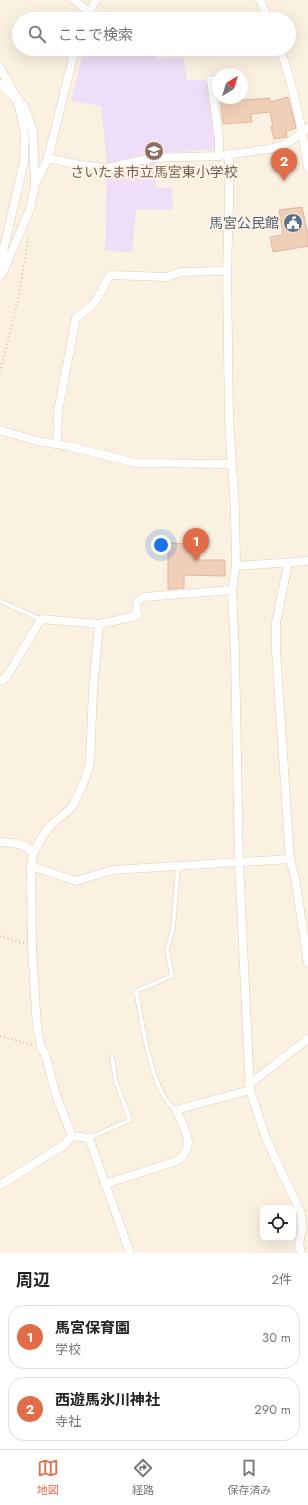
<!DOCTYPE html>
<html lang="ja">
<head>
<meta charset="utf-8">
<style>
  :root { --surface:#fff; --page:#f2f2f2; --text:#222; --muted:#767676; --line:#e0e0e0; --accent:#e26c48 }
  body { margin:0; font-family:Jost,"Noto Sans JP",sans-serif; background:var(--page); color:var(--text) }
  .controls { position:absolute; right:12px; bottom:12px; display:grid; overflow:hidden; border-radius:8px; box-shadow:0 4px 16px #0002 }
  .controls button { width:36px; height:36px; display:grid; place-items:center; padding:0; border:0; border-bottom:1px solid var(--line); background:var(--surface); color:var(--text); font:20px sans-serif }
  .compass { position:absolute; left:212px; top:68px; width:36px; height:36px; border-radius:50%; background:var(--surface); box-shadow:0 4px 16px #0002; rotate:38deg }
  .you { position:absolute; left:161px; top:545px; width:14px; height:14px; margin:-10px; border:3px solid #fff; border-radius:50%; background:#1a73e8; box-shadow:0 0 0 6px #1a73e833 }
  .badge { display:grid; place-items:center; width:26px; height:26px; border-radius:50%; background:var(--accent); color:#fff; font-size:13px; font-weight:700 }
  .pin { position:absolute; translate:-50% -33px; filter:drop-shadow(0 1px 2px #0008) }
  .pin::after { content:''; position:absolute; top:21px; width:14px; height:12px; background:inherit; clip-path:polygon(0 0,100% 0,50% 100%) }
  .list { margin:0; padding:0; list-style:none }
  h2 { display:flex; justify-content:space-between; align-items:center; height:52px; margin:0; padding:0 16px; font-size:17px }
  h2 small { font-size:13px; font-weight:400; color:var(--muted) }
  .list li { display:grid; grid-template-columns:26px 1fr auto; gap:12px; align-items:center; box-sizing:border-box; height:64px; margin:0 8px 8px; padding:0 8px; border:1px solid var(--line); border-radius:16px }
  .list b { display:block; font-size:15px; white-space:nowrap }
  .list p { margin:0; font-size:13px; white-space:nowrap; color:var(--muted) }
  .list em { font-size:13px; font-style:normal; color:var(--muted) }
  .icon { flex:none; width:22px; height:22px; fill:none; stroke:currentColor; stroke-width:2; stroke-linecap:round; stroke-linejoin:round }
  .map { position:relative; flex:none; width:308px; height:1253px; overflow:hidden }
  .search { position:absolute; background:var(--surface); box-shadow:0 4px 16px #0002; left:12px; right:12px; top:12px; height:44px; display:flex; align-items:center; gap:10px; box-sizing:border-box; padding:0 14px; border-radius:22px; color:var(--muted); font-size:15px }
  .sheet { height:196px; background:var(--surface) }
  nav { display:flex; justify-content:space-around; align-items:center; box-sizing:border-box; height:56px; border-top:1px solid var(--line); background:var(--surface); font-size:11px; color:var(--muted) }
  nav a { display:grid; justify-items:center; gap:2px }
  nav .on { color:var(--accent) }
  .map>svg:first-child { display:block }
  .education { fill:#eedef7 }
  .building { fill:#f0cfb9; stroke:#e2b69a }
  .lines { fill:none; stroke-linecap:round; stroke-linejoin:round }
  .service-casing { stroke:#dfcdbd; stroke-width:5 }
  .minor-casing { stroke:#dfcdbd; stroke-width:9 }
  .path { stroke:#d4b39d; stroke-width:1.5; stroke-dasharray:1 3; stroke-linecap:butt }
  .service { stroke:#fff; stroke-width:4 }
  .minor { stroke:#fff; stroke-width:8 }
  .labels { text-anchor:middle; stroke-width:4; stroke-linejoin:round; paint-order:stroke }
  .education-label { font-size:14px; fill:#785e54; stroke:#fff5e6 }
  .service-label { font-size:14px; fill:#4e5e75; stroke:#fff5e6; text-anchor:end }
</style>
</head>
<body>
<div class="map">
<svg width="308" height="1253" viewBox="0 0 308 1253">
  <rect width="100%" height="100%" fill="#fbf1e1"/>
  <path class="education" d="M84,49H141L158,58L183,57L187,80H208L217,149L155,154L156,187L172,188L173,210H136L132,252L105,251L107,164L101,106L71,101Z"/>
  <g class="building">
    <path d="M288,97L296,128L286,131L287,137H286L274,139L271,126H273L270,112L251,114L252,122L223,124L221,102L270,98V102Z"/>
    <path d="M302,207L307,231H308V246L273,252L270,237L283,235L279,210Z"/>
    <path d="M168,543L199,544V560H225V576L184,575V588L168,589Z"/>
  </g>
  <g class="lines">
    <defs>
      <g id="service">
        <path d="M0,601L40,619"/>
        <path d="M176,1110C151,1094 142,1020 136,991L172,976L167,950L173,928L178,866"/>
        <path d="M89,1138L130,1120L116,1082L112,1057"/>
      </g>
      <g id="minor">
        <path d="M74,0L89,12"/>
        <path d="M260,0L268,19"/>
        <path d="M86,19L96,0"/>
        <path d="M280,49C294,87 302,128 308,168"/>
        <path d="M0,68L17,98L25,135L24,162L0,264"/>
        <path d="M211,80L219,139V156"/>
        <path d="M0,84L24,106L33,131L35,182"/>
        <path d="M229,154V203L227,271L229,420L235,510L236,566L232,590L235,653L239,862L250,1090L267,1141L301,1213L302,1230L299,1244L301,1253"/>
        <path d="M48,158L79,165L107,168L151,158L219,156L268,149L281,146L292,140L308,128"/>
        <path d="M0,276L3,272L30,209L35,184L48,158L75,49"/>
        <path d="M0,430L37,441L68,446L136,463L231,464"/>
        <path d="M57,444L58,411L76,318L94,304L110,275L167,277L180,272L227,271"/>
        <path d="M288,563L276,623V650L290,859L295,878L308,963"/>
        <path d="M236,566L308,561"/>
        <path d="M0,680H3L7,676L41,619L99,624"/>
        <path d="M0,842C13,843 24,843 33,853"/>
        <path d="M31,866L33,853L42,837L51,825L69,810L74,804L85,779L90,763L93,690L99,624L137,616C136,607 135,600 145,597L232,590"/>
        <path d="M249,1084L308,1039"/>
        <path d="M72,1136L56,1095L46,1057L41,1046L37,1027L32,947L31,866L76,881L113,870L290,859"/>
        <path d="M72,1136L89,1138L130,1253"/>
        <path d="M105,1184L177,1161C198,1145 184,1130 176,1110L250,1090"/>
        <path d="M0,1185L64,1145L72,1136"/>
      </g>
    </defs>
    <use href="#service" class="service-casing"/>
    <use href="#minor" class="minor-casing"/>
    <g class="path">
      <path d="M0,372L18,300L29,235"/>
      <path d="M0,936L24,943"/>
      <path d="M0,1036L33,1045"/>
    </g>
    <use href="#service" class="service"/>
    <use href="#minor" class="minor"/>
  </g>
  <defs>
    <symbol id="school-disc" viewBox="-11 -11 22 22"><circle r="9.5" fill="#8d6e63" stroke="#fff5e6"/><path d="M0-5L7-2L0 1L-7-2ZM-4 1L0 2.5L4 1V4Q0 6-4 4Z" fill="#fff"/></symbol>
    <symbol id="civic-disc" viewBox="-11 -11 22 22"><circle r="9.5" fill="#5c6f8a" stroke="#fff5e6"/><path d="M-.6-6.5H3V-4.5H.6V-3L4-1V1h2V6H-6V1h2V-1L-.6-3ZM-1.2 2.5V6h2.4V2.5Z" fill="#fff"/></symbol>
  </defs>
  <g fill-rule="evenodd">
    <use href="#school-disc" x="143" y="140" width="22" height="22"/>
    <use href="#civic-disc" x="282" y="212" width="22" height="22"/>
  </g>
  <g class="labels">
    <g class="education-label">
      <text x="154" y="177">さいたま市立馬宮東小学校</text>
    </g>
    <g class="service-label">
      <text x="279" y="228">馬宮公民館</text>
    </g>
  </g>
</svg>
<div class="controls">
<button><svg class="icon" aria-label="locate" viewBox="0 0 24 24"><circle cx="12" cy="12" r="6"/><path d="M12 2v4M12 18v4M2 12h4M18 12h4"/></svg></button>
</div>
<svg class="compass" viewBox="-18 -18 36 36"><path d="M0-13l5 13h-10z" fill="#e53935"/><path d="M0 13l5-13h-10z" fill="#767676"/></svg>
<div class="you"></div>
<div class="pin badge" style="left:196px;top:561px">1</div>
<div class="pin badge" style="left:284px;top:181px">2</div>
<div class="search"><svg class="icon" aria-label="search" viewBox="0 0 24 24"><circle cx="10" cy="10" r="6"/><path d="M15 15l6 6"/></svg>ここで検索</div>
</div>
<section class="sheet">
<h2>周辺<small>2件</small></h2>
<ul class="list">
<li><span class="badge">1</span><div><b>馬宮保育園</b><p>学校</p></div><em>30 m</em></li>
<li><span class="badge">2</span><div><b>西遊馬氷川神社</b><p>寺社</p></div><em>290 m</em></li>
</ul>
</section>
<nav>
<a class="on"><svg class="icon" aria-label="map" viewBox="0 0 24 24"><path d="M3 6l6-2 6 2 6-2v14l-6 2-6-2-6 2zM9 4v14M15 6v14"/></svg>地図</a>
<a><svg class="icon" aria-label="directions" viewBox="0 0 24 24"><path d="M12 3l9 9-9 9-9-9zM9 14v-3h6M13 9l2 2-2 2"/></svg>経路</a>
<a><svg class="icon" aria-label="saved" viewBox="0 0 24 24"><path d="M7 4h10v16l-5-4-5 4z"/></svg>保存済み</a>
</nav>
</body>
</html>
